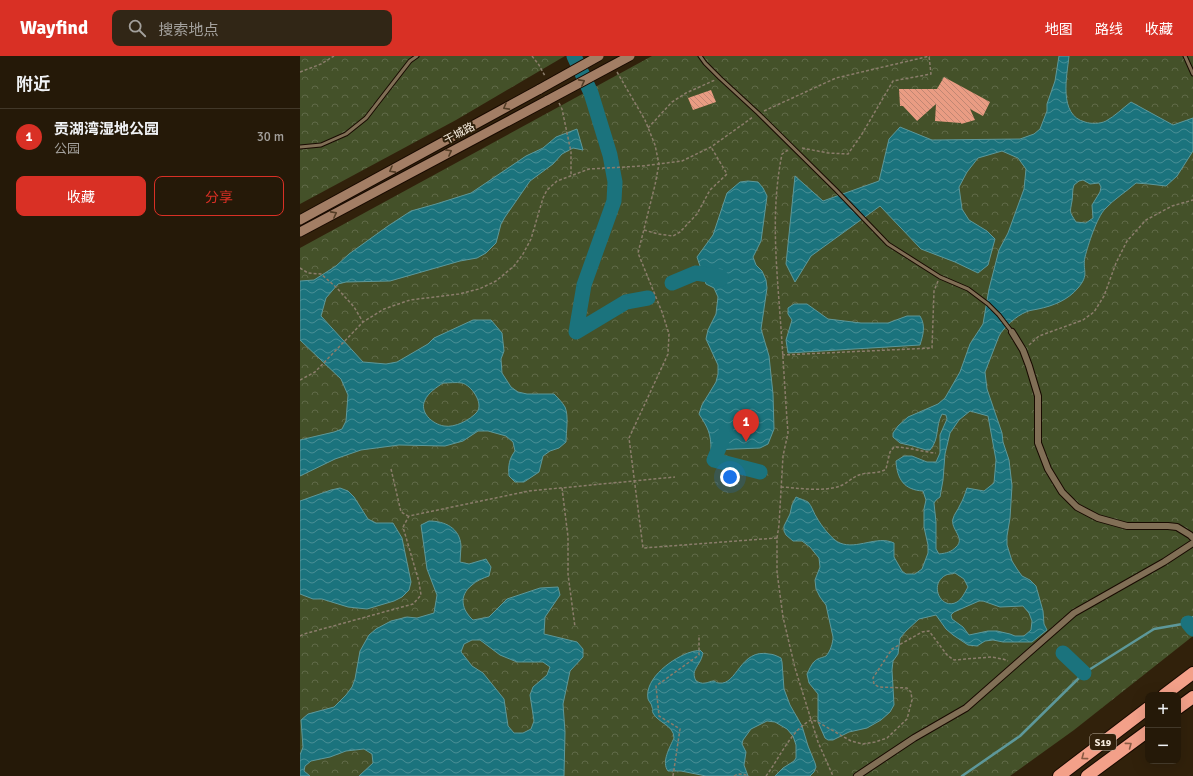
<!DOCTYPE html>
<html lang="zh">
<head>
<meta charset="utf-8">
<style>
  :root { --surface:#251908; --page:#312616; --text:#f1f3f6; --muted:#a3a09c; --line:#423829; --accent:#d93025 }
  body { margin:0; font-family:Signika,"Noto Sans SC",sans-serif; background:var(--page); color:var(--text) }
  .controls { position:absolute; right:12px; bottom:12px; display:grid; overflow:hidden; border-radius:8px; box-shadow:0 4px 16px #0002 }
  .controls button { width:36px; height:36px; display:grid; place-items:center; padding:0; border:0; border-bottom:1px solid var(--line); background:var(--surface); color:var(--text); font:20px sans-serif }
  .you { position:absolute; left:430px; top:421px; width:14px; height:14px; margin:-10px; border:3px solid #fff; border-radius:50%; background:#1a73e8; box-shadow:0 0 0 6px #1a73e833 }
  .badge { display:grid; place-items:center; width:26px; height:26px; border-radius:50%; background:var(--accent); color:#fff; font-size:13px; font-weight:700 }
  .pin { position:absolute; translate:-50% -33px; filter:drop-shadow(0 1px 2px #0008) }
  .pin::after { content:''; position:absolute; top:21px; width:14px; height:12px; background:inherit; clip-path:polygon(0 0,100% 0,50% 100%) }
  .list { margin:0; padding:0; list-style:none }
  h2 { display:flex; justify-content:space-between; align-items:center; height:52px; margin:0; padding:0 16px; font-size:17px }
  h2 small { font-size:13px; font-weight:400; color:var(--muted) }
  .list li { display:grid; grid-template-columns:26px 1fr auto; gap:12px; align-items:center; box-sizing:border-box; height:56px; padding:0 16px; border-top:1px solid var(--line) }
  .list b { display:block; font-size:15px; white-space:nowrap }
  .list p { margin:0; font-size:13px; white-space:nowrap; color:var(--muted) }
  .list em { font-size:13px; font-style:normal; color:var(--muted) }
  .actions { display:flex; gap:8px; padding:12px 16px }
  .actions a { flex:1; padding:9px 0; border:1px solid var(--accent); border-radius:8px; text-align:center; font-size:14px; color:var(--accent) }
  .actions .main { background:var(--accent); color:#fff }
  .icon { flex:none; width:22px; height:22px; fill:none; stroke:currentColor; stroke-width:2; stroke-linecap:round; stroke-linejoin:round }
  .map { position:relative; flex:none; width:893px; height:720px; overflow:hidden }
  header { display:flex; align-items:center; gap:24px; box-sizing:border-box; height:56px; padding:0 20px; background:var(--accent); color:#fff }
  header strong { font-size:19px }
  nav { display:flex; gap:22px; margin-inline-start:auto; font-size:14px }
  .search { width:280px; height:36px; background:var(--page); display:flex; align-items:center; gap:10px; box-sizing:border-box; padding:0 14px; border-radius:8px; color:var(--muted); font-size:15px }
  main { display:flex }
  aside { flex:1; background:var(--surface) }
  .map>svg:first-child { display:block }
  .park { fill:url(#park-crowns) }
  .water { fill:url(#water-waves); stroke:#5d989a; fill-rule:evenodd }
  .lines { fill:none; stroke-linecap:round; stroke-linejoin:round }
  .stream { stroke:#5d989a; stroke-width:2.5 }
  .river { stroke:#1b737d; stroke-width:15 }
  .building { fill:url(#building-back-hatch) }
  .lane-casing { stroke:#180a00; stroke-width:5 }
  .street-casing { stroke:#180a00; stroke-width:8 }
  .secondary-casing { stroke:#180a00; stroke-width:11 }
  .highway-casing { stroke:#180a00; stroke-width:14 }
  .path { stroke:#8b7d6b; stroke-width:1.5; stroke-dasharray:3 2; stroke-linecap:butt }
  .lane { stroke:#816f56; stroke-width:3 }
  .street { stroke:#816f56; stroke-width:6 }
  .secondary { stroke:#a37e65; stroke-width:9 }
  .highway { stroke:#f3a089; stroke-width:12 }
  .secondary-bridge-casing { stroke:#180a00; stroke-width:11; stroke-linecap:butt }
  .secondary-bridge { stroke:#a37e65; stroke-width:9 }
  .oneway { stroke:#533d26 }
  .oneway2 { stroke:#885a44 }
  .labels { text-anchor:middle; stroke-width:4; stroke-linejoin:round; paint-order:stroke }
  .shield { fill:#31210b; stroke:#bcb09f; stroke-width:1 }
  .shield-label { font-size:10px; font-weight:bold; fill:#f7eddf }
  .street-label { font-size:11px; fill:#f7eddf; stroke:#31210b }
</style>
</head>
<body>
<header>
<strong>Wayfind</strong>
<div class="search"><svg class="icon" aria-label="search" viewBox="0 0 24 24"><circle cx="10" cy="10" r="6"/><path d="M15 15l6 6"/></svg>搜索地点</div>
<nav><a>地图</a><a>路线</a><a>收藏</a></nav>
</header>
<main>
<aside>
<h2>附近<small></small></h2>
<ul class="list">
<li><span class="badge">1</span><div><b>贡湖湾湿地公园</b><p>公园</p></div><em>30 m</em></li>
</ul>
<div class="actions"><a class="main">收藏</a><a>分享</a></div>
</aside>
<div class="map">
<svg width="893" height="720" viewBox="0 0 893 720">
  <defs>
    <pattern id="park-crowns" width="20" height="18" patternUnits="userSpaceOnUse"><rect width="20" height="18" fill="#445129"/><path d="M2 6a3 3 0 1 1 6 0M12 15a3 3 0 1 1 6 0" fill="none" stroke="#606a48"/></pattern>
    <pattern id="water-waves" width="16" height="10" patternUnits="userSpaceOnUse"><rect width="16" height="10" fill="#1b737d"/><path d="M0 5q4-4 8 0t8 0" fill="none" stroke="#488e95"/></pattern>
    <pattern id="building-back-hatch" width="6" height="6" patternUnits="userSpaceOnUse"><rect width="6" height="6" fill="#e99c83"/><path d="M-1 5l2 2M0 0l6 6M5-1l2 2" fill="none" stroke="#c18773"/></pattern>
  </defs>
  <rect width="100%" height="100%" fill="#31210b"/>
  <g class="park">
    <path d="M0,0H265L156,64L0,148Z"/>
    <path d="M352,0H893V580L774,674L710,720H0V192Z"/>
  </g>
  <g class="water">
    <path d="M759,0H769C767,20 758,59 785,66C791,68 800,68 806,65C815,60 823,52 831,46L873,69L893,62V95L877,120L866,130L849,128L836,127C826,136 814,143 805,153C797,161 788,189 785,201C782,215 790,218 778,232C768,244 753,250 738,253C734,254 730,254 726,256C716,260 704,271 699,280L685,316L687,333L702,377L703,386L709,404L712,430L710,462L707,480V489L712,505L717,513L722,520L730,524L736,530L743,555L744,568L747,574L732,586H703L693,584L685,585L677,590L668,589L653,579L646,573L636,559L619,563L606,575L600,582L598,598L593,605L592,614L594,649L590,656L581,664L567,672L549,676L533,684H528L525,682L518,666V638L509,627L507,618C509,614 511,609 514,606C517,602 522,602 526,600C530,596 533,587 533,581L526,549L520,541L516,533L515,524L520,511L519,502L510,491L502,485H493L486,479L484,475V470L490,458L492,449L496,441C500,443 505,444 508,446C512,450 514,458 517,462C520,468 533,485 540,487C557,494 577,479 594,487V501L602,515L606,518H615L622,513L628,497V489L624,471V453L626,444L623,435C604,434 597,423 596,405L604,400H612L627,406H636L640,397V379L647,363L646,359L642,358C635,371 640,382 630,394H626L613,390L600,387L593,381V377L598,370L608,361L638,348L645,342L660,316L670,288L683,268L689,233L699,194L708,177L724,133L726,113L718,102L702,95L678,102L667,116L659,131L662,153L669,164L687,175L695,183L688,209L678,217L655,206L621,193L580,150L511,200L495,226L486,208L495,120L523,145L579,125L589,83L600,71L632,84L720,83L734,78L740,73L747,55V48L755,25ZM783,124L790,128L799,127L801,131L800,136L792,149L793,162L786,167L776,166C769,155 770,157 772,145C773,140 772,134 774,129L779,125ZM670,355L688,360L696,404L694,427L684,435L667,432C665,438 663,444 660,449C658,454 654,458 653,463C650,473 666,482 656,491C651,496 647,497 639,498L636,493V466L634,447L636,444L640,441L643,424L645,398L650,377L659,364ZM655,517L664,523L668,531C665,536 662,543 657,546C641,555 628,528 646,519C648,518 652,518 655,517ZM679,545H683L700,551L723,550L729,557L732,565L731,574L724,580H715L710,578L697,575H688L669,579L663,571L652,563L651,559L654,556Z"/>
    <path d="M277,73L283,94L273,92L262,98L253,108L230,125L205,161L201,168L196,187L186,197L177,202L160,205L90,225L46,226L38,228L26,242L21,260L63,306L86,308L97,306L128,288L134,282L173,264H191L202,277L204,295L201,303L202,317L211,331L218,336L227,338H254C258,342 262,346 265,351C269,360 266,376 266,386L259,392L250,395L243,400L239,416L224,426H215L209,420C208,410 209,403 215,395L213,386L206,380L188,375H178L163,385L145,390L99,389L61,394L35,403L0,420V384L34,376L42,373L46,365L48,339L41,323L0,284V225L14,224L36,210L49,198L88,170L111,155L136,148L171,137L226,100L243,92L256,81ZM143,327C149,327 156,326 162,327C171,329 184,347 177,356C170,364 155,372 144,370C132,368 119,356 125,344C128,337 137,331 143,327Z"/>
    <path d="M448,125L458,126L463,132L467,140L461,185L453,201L456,209L462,215L466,224L467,232L461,273L469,300L473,338L474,373L468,388L460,392L411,394C411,377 408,372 399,358L402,349L416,326L418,318V309L406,283L408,274L416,258L418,241L414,232L406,228L397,201L413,179L427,137L440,126Z"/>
    <path d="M494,248H507L528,263L561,267H588L607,260H620C626,270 623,279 620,289L488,297L486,284L492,264L488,258V252Z"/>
    <path d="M40,432L48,435L54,441L68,463L76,467H93L102,482L111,526L109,534L102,541L94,545L67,553L48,551L22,543H13L0,538V445L31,434Z"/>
    <path d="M129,465C145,465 160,472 161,490C161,495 160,501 160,506L169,508L186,503L191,511L189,520C183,522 176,525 172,529C158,540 162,554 173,564L189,561L207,543L240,532L258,531L260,539L245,561L244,578L277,586L283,593V601L270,615L263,648L265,676L264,720H59L73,707L72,698L64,693L46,695L30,701L11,705L5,710L4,715L10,720H0V699L3,691L1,664L8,658L34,651L46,639L52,631L55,623L60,595L69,579L76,573L91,565L107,561L117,562L134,557L137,539L127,513L121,469ZM172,584H180L200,599L217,606H243L250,611L247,619L233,631L230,639L234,665L231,673L223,677H214L208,670L204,643L183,617L172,610L161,596L164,588Z"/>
    <path d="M400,594L403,597C402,601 401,604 399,607C395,614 392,617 396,625C398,626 402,628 405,627C408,627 410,625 414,625C416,626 417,627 419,627C437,630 440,592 469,598C473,598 477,600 481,602L482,606L484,633L490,649L502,670L508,690L515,707L516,711L514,716L510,720H475L483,712L494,705L496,702V689L493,680L487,673L475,666L467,665L451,673L443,684L442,688L446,696L444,709L448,720H406L381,715H368C361,706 370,691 374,682C374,669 358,667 353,657C351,651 354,657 352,651C352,648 349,646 348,643C344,622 374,601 391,596C393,595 397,595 400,594Z"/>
  </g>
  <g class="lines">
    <path class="stream" d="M662,720L720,680L784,617L854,573L888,567L893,561"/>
    <g class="river">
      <path d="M274,0L291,37L310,99L315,126L314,145L284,229L276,276L326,246L348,242"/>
      <path d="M372,227L396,217L421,221V223"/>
      <path d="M426,375L414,404L460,416"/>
      <path d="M888,567L893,573"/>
      <path d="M763,597L784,617"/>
    </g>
  </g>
  <g class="building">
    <path d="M644,21L690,46L683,60L670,53L675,64L661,68V67L635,65L636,48L617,65L603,50H600L599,33H637Z"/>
    <path d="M411,34L416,46L393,54L388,42Z"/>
  </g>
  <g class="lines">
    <defs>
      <g id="lane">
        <path d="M400,0L405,7L420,22L458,57L536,134L588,188L640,221L668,233L688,248L699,259L712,276"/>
        <path d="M885,0L893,18"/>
        <path d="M0,91L21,89L46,78L66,62L110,5L117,0"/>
      </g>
      <g id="street">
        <path d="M712,276L723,294L729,310L738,340V387L748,413L762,436L777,451L798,462L827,470H868L877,471L890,479L893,482"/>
        <path d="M557,720L614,682L666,652L774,557L864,506L893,487"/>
      </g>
      <g id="secondary">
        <path d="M0,164L240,33"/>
        <path d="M0,176L248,44"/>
      </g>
      <g id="highway">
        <path d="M864,639L893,617"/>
        <path d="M878,652L893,641"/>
        <path d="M759,720L848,652"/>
        <path d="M787,720L848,675"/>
      </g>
    </defs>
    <use href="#lane" class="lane-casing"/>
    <use href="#street" class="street-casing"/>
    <use href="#secondary" class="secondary-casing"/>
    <use href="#highway" class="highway-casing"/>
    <g class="path">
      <path d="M232,0L239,9L245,20"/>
      <path d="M0,16L21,8L34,0"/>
      <path d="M317,16L345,64L355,89L359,108L355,129L338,197L362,256L369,278L368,298L329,382L343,492L477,482"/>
      <path d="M259,47L262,53L271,96V119"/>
      <path d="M464,55L536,22L630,0"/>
      <path d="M348,72L372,46L386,37L415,24"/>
      <path d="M502,92L528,97L548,98L562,78L593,25L631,18L629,0"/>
      <path d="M488,94L482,98C471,153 476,203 480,259C483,298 485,338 488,377L483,400L479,469L477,482V516L483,561L495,612L518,686L533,720"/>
      <path d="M344,174L358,178L373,180L380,176L397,158L410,134L427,118L411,91"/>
      <path d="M0,212L8,217L21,218L37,232L54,251L63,266"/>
      <path d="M729,289L739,280L783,264L794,256L804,240L816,207L827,185L846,164L872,150L893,144"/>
      <path d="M482,299L632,292L634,235L638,225"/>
      <path d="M0,324L15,316L63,266L84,253L110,244L159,238L179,233L196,225L214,210L223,198L231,183L243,142L247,134L257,125L289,113L342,110L382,105L411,91L453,61"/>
      <path d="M91,413L101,456L108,460"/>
      <path d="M481,431C497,432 525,436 540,430C548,427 553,420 562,418C570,416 579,418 586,413L590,396L594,391C609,391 622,396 636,397"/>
      <path d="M262,432L268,481V518L275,571"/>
      <path d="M0,580L4,578L113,548L121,539L119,526L103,471L109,460L229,435L375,421"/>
      <path d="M373,720L380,673L359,660L356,630L399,599V579"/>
      <path d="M434,720C438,717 444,718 449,720"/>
      <path d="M466,720C479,703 491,674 511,664L516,665L551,685L563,688L575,686L587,682L607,663L612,644L611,636L607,632L579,631L574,628L573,622L592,593L622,576L629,575L647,599L654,604L691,601L703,603L708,605"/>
    </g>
    <use href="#lane" class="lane"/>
    <use href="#street" class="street"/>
    <use href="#secondary" class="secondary"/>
    <use href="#highway" class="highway"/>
    <defs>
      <g id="secondary-bridge">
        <path d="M240,33L299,0"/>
        <path d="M248,44L330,0"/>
      </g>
    </defs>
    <use href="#secondary-bridge" class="secondary-bridge-casing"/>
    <use href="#secondary-bridge" class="secondary-bridge"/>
  </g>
  <defs><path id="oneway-chevron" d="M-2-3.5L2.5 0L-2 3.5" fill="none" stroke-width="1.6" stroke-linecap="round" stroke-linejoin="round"/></defs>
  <g class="oneway">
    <use href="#oneway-chevron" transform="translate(282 26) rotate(-28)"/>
    <use href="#oneway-chevron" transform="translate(206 51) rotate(151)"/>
    <use href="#oneway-chevron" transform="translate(149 96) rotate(-28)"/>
    <use href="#oneway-chevron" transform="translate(92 114) rotate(151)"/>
    <use href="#oneway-chevron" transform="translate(34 158) rotate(-28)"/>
  </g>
  <g class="oneway2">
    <use href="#oneway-chevron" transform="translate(829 689) rotate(-37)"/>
    <use href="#oneway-chevron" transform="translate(784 701) rotate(143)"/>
  </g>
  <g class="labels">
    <rect class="shield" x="790" y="678" width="26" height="16" rx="3"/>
    <g class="shield-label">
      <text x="803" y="690">S19</text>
    </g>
    <g class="street-label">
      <text transform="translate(159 77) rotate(-28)" y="4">干城路</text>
    </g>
  </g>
</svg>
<div class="controls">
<button>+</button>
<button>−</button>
</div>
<div class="you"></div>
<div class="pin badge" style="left:446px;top:386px">1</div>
</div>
</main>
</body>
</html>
